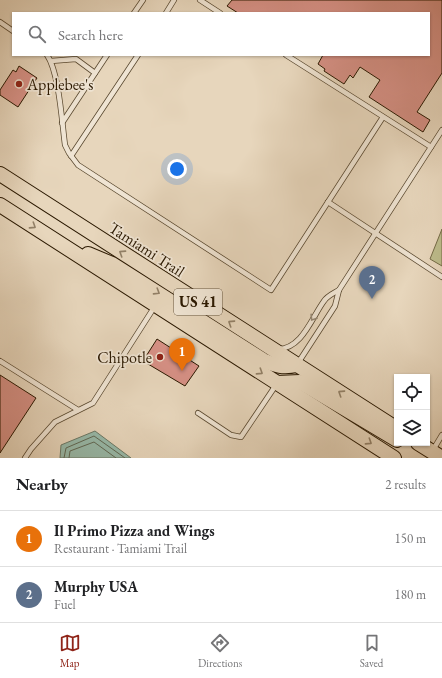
<!DOCTYPE html>
<html lang="en">
<head>
<meta charset="utf-8">
<style>
  :root { --surface:#fff; --page:#f6f6f6; --text:#202124; --muted:#757577; --line:#e0e0e0; --accent:#8f2418 }
  body { margin:0; font-family:"EB Garamond",serif; background:var(--page); color:var(--text) }
  .controls { position:absolute; right:12px; bottom:12px; display:grid; overflow:hidden; border-radius:0px; box-shadow:0 1px 3px #0004 }
  .controls button { width:36px; height:36px; display:grid; place-items:center; padding:0; border:0; border-bottom:1px solid var(--line); background:var(--surface); color:var(--text); font:20px sans-serif }
  .you { position:absolute; left:177px; top:169px; width:14px; height:14px; margin:-10px; border:3px solid #fff; border-radius:50%; background:#1a73e8; box-shadow:0 0 0 6px #1a73e833 }
  .badge { display:grid; place-items:center; width:26px; height:26px; border-radius:50%; background:var(--accent); color:#fff; font-size:13px; font-weight:700 }
  .pin { position:absolute; translate:-50% -33px; filter:drop-shadow(0 1px 2px #0008) }
  .pin::after { content:''; position:absolute; top:21px; width:14px; height:12px; background:inherit; clip-path:polygon(0 0,100% 0,50% 100%) }
  .list { margin:0; padding:0; list-style:none }
  h2 { display:flex; justify-content:space-between; align-items:center; height:52px; margin:0; padding:0 16px; font-size:17px }
  h2 small { font-size:13px; font-weight:400; color:var(--muted) }
  .list li { display:grid; grid-template-columns:26px 1fr auto; gap:12px; align-items:center; box-sizing:border-box; height:56px; padding:0 16px; border-top:1px solid var(--line) }
  .list b { display:block; font-size:15px; white-space:nowrap }
  .list p { margin:0; font-size:13px; white-space:nowrap; color:var(--muted) }
  .list em { font-size:13px; font-style:normal; color:var(--muted) }
  .icon { flex:none; width:22px; height:22px; fill:none; stroke:currentColor; stroke-width:2; stroke-linecap:round; stroke-linejoin:round }
  .map { position:relative; flex:none; width:442px; height:458px; overflow:hidden }
  .search { position:absolute; background:var(--surface); box-shadow:0 1px 3px #0004; left:12px; right:12px; top:12px; height:44px; display:flex; align-items:center; gap:10px; box-sizing:border-box; padding:0 14px; border-radius:0px; color:var(--muted); font-size:15px }
  .sheet { height:164px; background:var(--surface) }
  nav { display:flex; justify-content:space-around; align-items:center; box-sizing:border-box; height:56px; border-top:1px solid var(--line); background:var(--surface); font-size:11px; color:var(--muted) }
  nav a { display:grid; justify-items:center; gap:2px }
  nav .on { color:var(--accent) }
  .map>svg:first-child { display:block }
  .green { fill:#bdbc8c; stroke:#746a46 }
  .water { fill:#98baaa; stroke:#6c7966 }
  .lines { fill:none; stroke-linecap:round; stroke-linejoin:round }
  .shore { stroke:#616955; stroke-width:1 }
  .building { fill:#d69085; stroke:#2a1800 }
  .service-casing { stroke:#59482f; stroke-width:6 }
  .primary-casing { stroke:#2a1800; stroke-width:16 }
  .service { stroke:#efe4d3; stroke-width:4.5 }
  .primary { stroke:#e7d6bc; stroke-width:14 }
  .oneway { stroke:#928067 }
  .oneway2 { stroke:#968874 }
  .poi-dot { fill:#8f2418; stroke:#efe4d3; stroke-width:1.5 }
  .labels { text-anchor:middle; stroke-width:3.5; stroke-linejoin:round; paint-order:stroke }
  .shield { fill:#efe4d3; stroke:#65553f; stroke-width:1 }
  .shield-label { font-size:15px; font-weight:bold; fill:#2a1800 }
  .poi-label { font-size:16px; fill:#2a1800; stroke:#efe4d3; text-anchor:start }
  .street-label { font-size:16px; fill:#2a1800; stroke:#efe4d3 }
</style>
</head>
<body>
<div class="map">
<svg width="442" height="458" viewBox="0 0 442 458">
  <rect width="100%" height="100%" fill="#e7d6bc"/>
  <filter id="stains"><feTurbulence type="fractalNoise" baseFrequency=".005" numOctaves="4"/><feColorMatrix values="0 0 0 0 .2 0 0 0 0 .09 0 0 0 0 .02 0 0 0 .5 -.17"/></filter>
  <radialGradient id="worn" r=".72"><stop offset=".6" stop-color="#630" stop-opacity="0"/><stop offset="1" stop-color="#630" stop-opacity=".3"/></radialGradient>
  <path class="green" d="M442,229V266L430,259Z"/>
  <path class="water" d="M95,431L131,458H60L61,445Z"/>
  <g class="lines">
    <g class="shore">
      <path d="M64,458L66,448L94,436L125,458"/>
      <path d="M69,458L70,451L94,442L116,458"/>
    </g>
  </g>
  <g class="building">
    <path d="M232,0H442V73L417,112L430,120L423,132L369,97L380,80L360,67L353,78L350,75L344,84L324,71L325,69L318,64L323,55H429V13H238L227,6Z"/>
    <path d="M19,66L37,78L18,107L0,95V90L13,70L16,72Z"/>
    <path d="M157,339L199,366L185,386L143,361Z"/>
    <path d="M0,375L36,398L0,453Z"/>
  </g>
  <g class="lines">
    <defs>
      <g id="service">
        <path d="M200,0L220,13"/>
        <path d="M134,13L143,0"/>
        <path d="M166,13L174,0"/>
        <path d="M0,22L13,31"/>
        <path d="M47,55C59,72 62,123 65,145L69,153L78,165L271,290L383,117"/>
        <path d="M286,55L431,147"/>
        <path d="M51,61L76,59L95,73"/>
        <path d="M62,123L107,55"/>
        <path d="M71,156L138,55"/>
        <path d="M328,202L442,277"/>
        <path d="M278,349C302,349 312,317 324,301C327,296 334,293 339,290"/>
        <path d="M0,361L78,410"/>
        <path d="M298,363L335,306L339,290L442,130"/>
        <path d="M198,413L231,435L241,437L276,385"/>
        <path d="M433,450L442,435"/>
        <path d="M25,458L31,449L55,422L93,403L155,306"/>
      </g>
      <g id="primary">
        <path d="M0,174L397,429"/>
        <path d="M0,205L394,458"/>
        <path d="M88,254L112,264L263,360C276,366 283,368 297,365"/>
        <path d="M277,383L300,382L397,440"/>
        <path d="M418,443L442,458"/>
      </g>
    </defs>
    <use href="#service" class="service-casing"/>
    <use href="#primary" class="primary-casing"/>
    <use href="#service" class="service"/>
    <use href="#primary" class="primary"/>
  </g>
  <defs><path id="oneway-chevron" d="M-2-3.5L2.5 0L-2 3.5" fill="none" stroke-width="1.6" stroke-linecap="round" stroke-linejoin="round"/></defs>
  <g class="oneway">
    <use href="#oneway-chevron" transform="translate(33 226) rotate(33)"/>
    <use href="#oneway-chevron" transform="translate(122 253) rotate(-147)"/>
    <use href="#oneway-chevron" transform="translate(157 292) rotate(32)"/>
    <use href="#oneway-chevron" transform="translate(231 323) rotate(-147)"/>
    <use href="#oneway-chevron" transform="translate(260 372) rotate(33)"/>
    <use href="#oneway-chevron" transform="translate(341 393) rotate(-147)"/>
    <use href="#oneway-chevron" transform="translate(369 442) rotate(33)"/>
  </g>
  <use class="oneway2" href="#oneway-chevron" transform="translate(313 318) rotate(123)"/>
  <g class="poi-dot">
    <circle cx="19" cy="84" r="4"/>
    <circle cx="160" cy="357" r="4"/>
  </g>
  <g class="labels">
    <rect class="shield" x="174" y="289" width="48" height="26" rx="3"/>
    <g class="shield-label">
      <text x="198" y="307">US 41</text>
    </g>
    <g class="poi-label">
      <text x="27" y="90">Applebee's</text>
      <text x="152" y="363" text-anchor="end">Chipotle</text>
    </g>
    <g class="street-label">
      <text transform="translate(147 249) rotate(33)" y="6">Tamiami Trail</text>
    </g>
  </g>
  <rect width="100%" height="100%" filter="url(#stains)"/>
  <rect width="100%" height="100%" fill="url(#worn)"/>
</svg>
<div class="controls">
<button><svg class="icon" aria-label="locate" viewBox="0 0 24 24"><circle cx="12" cy="12" r="6"/><path d="M12 2v4M12 18v4M2 12h4M18 12h4"/></svg></button>
<button><svg class="icon" aria-label="layers" viewBox="0 0 24 24"><path d="M12 4l9 5-9 5-9-5zM3 14l9 5 9-5"/></svg></button>
</div>
<div class="you"></div>
<div class="pin badge" style="left:182px;top:371px;background:#e8710a">1</div>
<div class="pin badge" style="left:372px;top:299px;background:#5c6f8a">2</div>
<div class="search"><svg class="icon" aria-label="search" viewBox="0 0 24 24"><circle cx="10" cy="10" r="6"/><path d="M15 15l6 6"/></svg>Search here</div>
</div>
<section class="sheet">
<h2>Nearby<small>2 results</small></h2>
<ul class="list">
<li><span class="badge" style="background:#e8710a">1</span><div><b>Il Primo Pizza and Wings</b><p>Restaurant · Tamiami Trail</p></div><em>150 m</em></li>
<li><span class="badge" style="background:#5c6f8a">2</span><div><b>Murphy USA</b><p>Fuel</p></div><em>180 m</em></li>
</ul>
</section>
<nav>
<a class="on"><svg class="icon" aria-label="map" viewBox="0 0 24 24"><path d="M3 6l6-2 6 2 6-2v14l-6 2-6-2-6 2zM9 4v14M15 6v14"/></svg>Map</a>
<a><svg class="icon" aria-label="directions" viewBox="0 0 24 24"><path d="M12 3l9 9-9 9-9-9zM9 14v-3h6M13 9l2 2-2 2"/></svg>Directions</a>
<a><svg class="icon" aria-label="saved" viewBox="0 0 24 24"><path d="M7 4h10v16l-5-4-5 4z"/></svg>Saved</a>
</nav>
</body>
</html>
